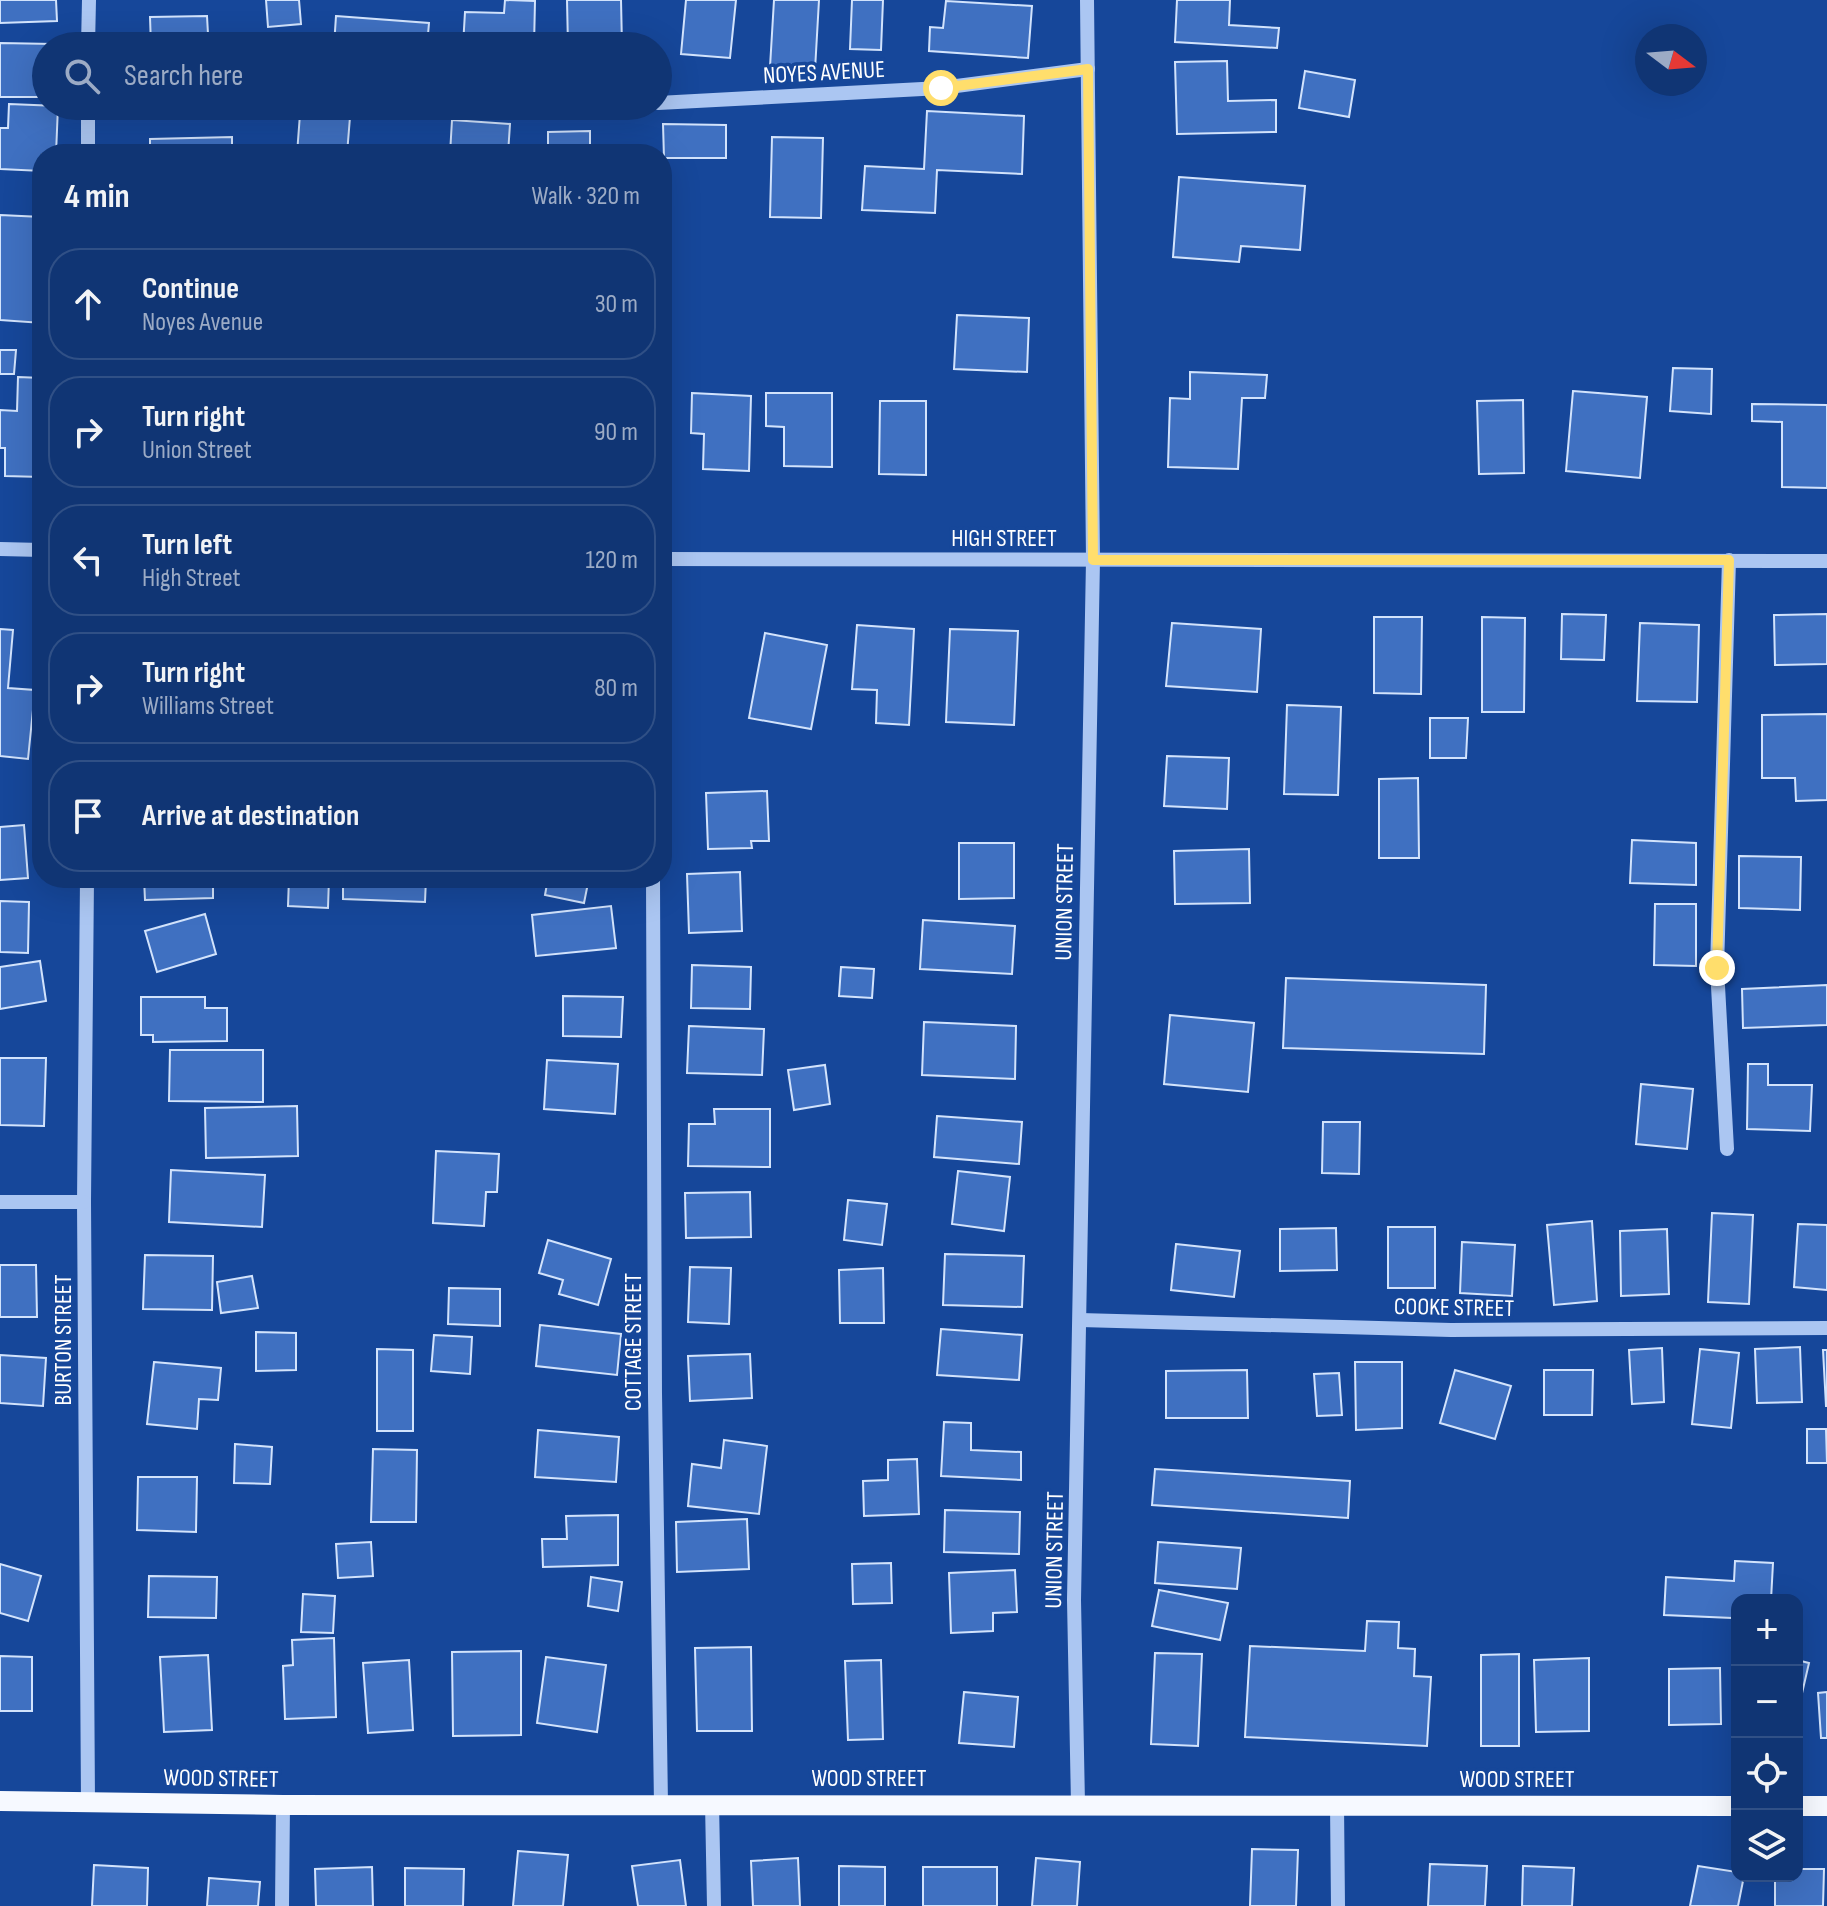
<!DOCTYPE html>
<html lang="en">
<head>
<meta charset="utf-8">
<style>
  :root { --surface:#103574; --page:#193d79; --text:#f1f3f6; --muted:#9cabc5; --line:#305086 }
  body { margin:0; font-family:"Sofia Sans Condensed",sans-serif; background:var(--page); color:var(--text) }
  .controls { position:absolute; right:24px; bottom:24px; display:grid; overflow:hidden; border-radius:16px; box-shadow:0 8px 32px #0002 }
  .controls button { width:72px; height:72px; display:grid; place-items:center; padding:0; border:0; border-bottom:2px solid var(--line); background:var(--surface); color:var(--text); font:40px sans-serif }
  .compass { position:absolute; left:1635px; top:24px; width:72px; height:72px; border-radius:50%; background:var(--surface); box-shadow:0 8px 32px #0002; rotate:106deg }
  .stop { position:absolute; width:24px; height:24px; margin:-18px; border:6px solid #ffde6c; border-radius:50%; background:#fff }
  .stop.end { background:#ffde6c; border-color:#fff; box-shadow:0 2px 8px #0008 }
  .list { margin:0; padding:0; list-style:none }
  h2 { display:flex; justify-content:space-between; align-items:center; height:104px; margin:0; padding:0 32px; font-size:34px }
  h2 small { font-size:26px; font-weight:400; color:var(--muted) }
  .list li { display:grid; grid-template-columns:52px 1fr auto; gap:24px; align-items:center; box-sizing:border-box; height:112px; margin:0 16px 16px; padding:0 16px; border:2px solid var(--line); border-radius:32px }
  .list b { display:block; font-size:30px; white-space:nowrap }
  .list p { margin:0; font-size:26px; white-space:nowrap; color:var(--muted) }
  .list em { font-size:26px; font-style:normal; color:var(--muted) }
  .icon { flex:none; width:44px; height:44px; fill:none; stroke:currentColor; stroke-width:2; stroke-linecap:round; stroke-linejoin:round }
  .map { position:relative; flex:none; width:1827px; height:1906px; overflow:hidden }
  .search { position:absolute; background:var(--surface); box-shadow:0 8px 32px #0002; left:32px; top:32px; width:640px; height:88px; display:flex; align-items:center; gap:20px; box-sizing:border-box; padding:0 28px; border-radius:44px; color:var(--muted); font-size:30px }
  .panel { position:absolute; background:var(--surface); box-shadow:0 8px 32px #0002; left:32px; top:144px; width:640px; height:744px; border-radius:32px }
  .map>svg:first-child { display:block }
  .building { fill:#3f70c1; stroke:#d2e3fc; stroke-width:2 }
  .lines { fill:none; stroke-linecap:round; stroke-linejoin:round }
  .minor { stroke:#abc6f2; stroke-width:14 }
  .major { stroke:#f6f9ff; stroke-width:20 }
  .route { stroke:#ffde6c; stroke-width:10 }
  .labels { text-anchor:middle; stroke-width:7; stroke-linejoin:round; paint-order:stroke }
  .street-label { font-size:24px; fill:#fff; stroke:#16479a }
</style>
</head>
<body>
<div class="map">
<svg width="1827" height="1906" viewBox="0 0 1827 1906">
  <rect width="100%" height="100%" fill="#16479a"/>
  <g class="building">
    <path d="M0,0H56L57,21L0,23Z"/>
    <path d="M266,0H299L301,24L268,27Z"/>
    <path d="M505,0L535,1L534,46H463L465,12L504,13Z"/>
    <path d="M567,0H621L622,46H568Z"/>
    <path d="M686,0H736L730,58L681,54Z"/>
    <path d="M774,0H819L815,70L770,67Z"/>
    <path d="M852,0H883L881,50L850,49Z"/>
    <path d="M1177,0H1230L1229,25L1279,28L1277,48L1175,42Z"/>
    <path d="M946,1L1032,6L1028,58L929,51L930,27L943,28Z"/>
    <path d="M207,16L208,34L242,33V46H151L150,17Z"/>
    <path d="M336,16L429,23L427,46H334Z"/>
    <path d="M0,43L54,44L46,46V97H0Z"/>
    <path d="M1227,61L1228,101L1276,100V132L1177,134L1175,62Z"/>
    <path d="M1305,71L1355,80L1349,117L1299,108Z"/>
    <path d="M9,104L58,106L56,154H42V171L0,169V128H8Z"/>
    <path d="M927,111L1024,116L1022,174L937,170L935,213L862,210L865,166L924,169Z"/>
    <path d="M300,114L350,117L347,154H297Z"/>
    <path d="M452,120L510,124L508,154H450Z"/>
    <path d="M663,124L726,125V158H664Z"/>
    <path d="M590,131V154H548V132Z"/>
    <path d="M232,137V154H150V139Z"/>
    <path d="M772,137L823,138L821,218L770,217Z"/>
    <path d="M1179,177L1305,186L1300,250L1241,246L1239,262L1173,257Z"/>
    <path d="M0,215L42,217V323L0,320Z"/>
    <path d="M957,315L1029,318L1027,372L954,369Z"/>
    <path d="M0,350H16L14,374H0Z"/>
    <path d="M1673,368L1712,369L1711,414L1670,411Z"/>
    <path d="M1190,372L1267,375L1265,398H1242L1238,469L1168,467L1170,398L1190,399Z"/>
    <path d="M18,377L42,378V477L5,476V448H0V410L17,411Z"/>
    <path d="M1573,391L1647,397L1640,478L1566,471Z"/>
    <path d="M662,392H665L664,480H662Z"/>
    <path d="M692,393L751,396L749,471L703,469L704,434L691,433Z"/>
    <path d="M766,393H832V467L784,466V427L766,426Z"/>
    <path d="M1523,400L1524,473L1479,474L1477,401Z"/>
    <path d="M880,401H926V475L879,474Z"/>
    <path d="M1752,404L1827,405V488L1782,487V422L1752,421Z"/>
    <path d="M1562,614L1606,615L1604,660L1561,659Z"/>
    <path d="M1827,614V664L1775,665L1774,615Z"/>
    <path d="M1374,617H1422L1421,694L1374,693Z"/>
    <path d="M1482,617L1525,618L1524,712H1482Z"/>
    <path d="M1172,623L1261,629L1257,692L1166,686Z"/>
    <path d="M1640,623L1699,625L1697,702L1637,701Z"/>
    <path d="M857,625L914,629L909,725L876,723L877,690L852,689Z"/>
    <path d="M0,629L13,630L8,688L35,690L28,759L0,756Z"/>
    <path d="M950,629L1018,631L1014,725L946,722Z"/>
    <path d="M765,633L827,645L811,729L749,718Z"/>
    <path d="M1287,705L1341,707L1338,795L1284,794Z"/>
    <path d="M1827,714V800L1796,801L1795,778H1762V715Z"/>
    <path d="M1430,718H1468L1466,758H1430Z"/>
    <path d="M1167,756L1229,758L1227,809L1164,806Z"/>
    <path d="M1418,778L1419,858H1379V779Z"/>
    <path d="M767,791L769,841H751L752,848L708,849L706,793Z"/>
    <path d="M24,825L28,878L0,880V827Z"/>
    <path d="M1632,840L1696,843V885L1630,883Z"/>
    <path d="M959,843H1014V898L959,899Z"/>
    <path d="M1249,849L1250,903L1175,904L1174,851Z"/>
    <path d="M1739,856L1801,857L1800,910L1739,908Z"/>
    <path d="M740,872L742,931L689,933L687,874Z"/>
    <path d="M144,878H232V885H213V898L145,900Z"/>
    <path d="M289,878H329L328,908L288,906Z"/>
    <path d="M343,878H426L425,902L343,899Z"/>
    <path d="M548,878H589L584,903L545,895Z"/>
    <path d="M0,901L29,902L28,953L0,952Z"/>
    <path d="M1655,904H1696V966L1654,965Z"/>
    <path d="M611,906L616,948L536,956L532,915Z"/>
    <path d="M205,914L216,954L157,972L145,931Z"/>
    <path d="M923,920L1015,926L1012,974L920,969Z"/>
    <path d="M40,961L46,1001L0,1009V967Z"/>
    <path d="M692,965L751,967L750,1009L691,1008Z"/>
    <path d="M841,967L874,969L872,998L839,996Z"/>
    <path d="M1286,978L1486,985L1484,1054L1283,1048Z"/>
    <path d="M1827,985V1025L1743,1028L1742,989Z"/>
    <path d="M563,996L623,997L621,1037L563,1036Z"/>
    <path d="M141,997H205V1008H227V1041L153,1042V1035H141Z"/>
    <path d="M1170,1015L1254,1023L1248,1092L1164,1084Z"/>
    <path d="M924,1022L1016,1026L1015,1079L922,1075Z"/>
    <path d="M689,1026L764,1029L762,1075L687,1073Z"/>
    <path d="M170,1050H263V1102L169,1101Z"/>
    <path d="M0,1058H46L44,1126L0,1125Z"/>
    <path d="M547,1060L618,1064L615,1114L544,1109Z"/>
    <path d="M1748,1064H1768V1085H1812L1810,1131L1747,1129Z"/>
    <path d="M825,1065L830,1104L794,1110L788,1070Z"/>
    <path d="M1641,1084L1693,1089L1687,1149L1636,1144Z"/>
    <path d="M297,1106L298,1156L206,1158L205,1108Z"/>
    <path d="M714,1109H770V1167L688,1166L689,1124H715Z"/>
    <path d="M937,1116L1022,1122L1019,1164L934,1157Z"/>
    <path d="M1323,1122H1360L1359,1174L1322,1173Z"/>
    <path d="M436,1151L499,1154L497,1192H486L484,1226L433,1223Z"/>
    <path d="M171,1170L265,1175L262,1227L169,1222Z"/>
    <path d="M958,1171L1010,1177L1004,1231L952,1224Z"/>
    <path d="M750,1192L751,1237L686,1238L685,1193Z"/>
    <path d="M848,1200L887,1204L882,1245L844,1240Z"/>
    <path d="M1712,1213L1753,1215L1749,1304L1708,1302Z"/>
    <path d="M1592,1221L1597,1301L1554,1305L1547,1225Z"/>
    <path d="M1798,1224L1827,1225V1290L1794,1287Z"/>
    <rect x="1388" y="1227" width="47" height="61"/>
    <path d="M1336,1228L1337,1270L1280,1271V1229Z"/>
    <path d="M1667,1229L1669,1294L1621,1296L1620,1231Z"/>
    <path d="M548,1240L611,1259L598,1305L559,1294L563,1280L539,1273Z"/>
    <path d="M1462,1242L1515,1245L1512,1296L1460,1293Z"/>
    <path d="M1176,1244L1240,1251L1234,1297L1171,1290Z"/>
    <path d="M945,1254L1024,1256L1022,1307L943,1305Z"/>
    <path d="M145,1255L213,1256L212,1310L143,1309Z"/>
    <path d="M0,1265H36L37,1317H0Z"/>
    <path d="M690,1267L731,1268L729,1324L688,1322Z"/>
    <path d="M883,1268L884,1323H840L839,1270Z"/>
    <path d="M252,1276L258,1308L221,1313L217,1282Z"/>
    <path d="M449,1288L500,1289V1326L448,1324Z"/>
    <path d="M540,1325L621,1334L617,1375L536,1366Z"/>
    <path d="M941,1329L1022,1335L1019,1380L937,1375Z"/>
    <path d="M256,1332L296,1333V1370L256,1371Z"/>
    <path d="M434,1335L472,1337L470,1374L431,1371Z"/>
    <path d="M1800,1347L1802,1402L1757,1403L1755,1349Z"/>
    <path d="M1662,1348L1664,1402L1632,1404L1629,1350Z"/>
    <path d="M377,1349L413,1350V1431H377Z"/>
    <path d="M1700,1349L1739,1353L1731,1428L1692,1424Z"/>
    <path d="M1823,1350H1827V1406H1826Z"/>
    <path d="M750,1354L752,1398L690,1401L688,1356Z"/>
    <path d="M0,1355L46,1358L43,1406L0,1403Z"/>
    <path d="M154,1362L221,1368L218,1400L199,1399L197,1429L147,1424Z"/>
    <path d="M1355,1362H1402V1428L1356,1430Z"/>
    <path d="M1247,1370L1248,1418H1166V1371Z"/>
    <path d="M1455,1370L1511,1386L1495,1439L1440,1423Z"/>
    <path d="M1544,1370H1593L1592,1415H1544Z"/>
    <path d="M1339,1373L1342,1415L1317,1416L1314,1374Z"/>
    <path d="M944,1422L971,1423V1450L1021,1452V1480L941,1476Z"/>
    <path d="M1807,1429H1826L1827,1463H1807Z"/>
    <path d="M538,1430L619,1437L616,1482L535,1477Z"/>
    <path d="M724,1440L767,1446L759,1514L688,1506L692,1464L721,1468Z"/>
    <path d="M235,1444L272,1447L270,1484L234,1483Z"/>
    <path d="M373,1449L417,1450L416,1522H371Z"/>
    <path d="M917,1459L919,1514L864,1516L863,1481L888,1480V1460Z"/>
    <path d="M1155,1469L1350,1481L1348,1518L1152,1505Z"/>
    <path d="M138,1477H197L196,1532L137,1530Z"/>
    <path d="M945,1510L1020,1512L1019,1554L944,1552Z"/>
    <path d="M618,1515V1565L543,1567L542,1539H567L566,1516Z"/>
    <path d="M747,1519L749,1569L677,1572L676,1522Z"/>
    <path d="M371,1542L373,1576L338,1578L336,1544Z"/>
    <path d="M1158,1542L1241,1548L1237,1589L1155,1583Z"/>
    <path d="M1735,1561L1773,1563L1771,1600H1737V1628H1732V1618L1664,1615L1666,1577L1734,1581Z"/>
    <path d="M891,1563L892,1603L853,1604L852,1564Z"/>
    <path d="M0,1564L41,1576L28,1621L0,1613Z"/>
    <path d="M1015,1570L1017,1612L993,1613V1631L951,1633L949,1573Z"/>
    <path d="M149,1576L217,1577L216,1618L148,1617Z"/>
    <path d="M591,1577L622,1582L618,1611L588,1606Z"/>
    <path d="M1159,1590L1228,1603L1220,1640L1152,1626Z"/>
    <path d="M303,1594L335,1596L333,1633L301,1632Z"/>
    <path d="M1367,1621L1399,1622L1398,1648L1415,1649L1414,1676L1431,1677L1427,1746L1245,1737L1250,1646L1365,1651Z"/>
    <path d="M334,1638L336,1717L285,1719L283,1666L293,1665L292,1640Z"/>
    <path d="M751,1647L752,1731H697L695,1648Z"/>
    <path d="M521,1651V1735L453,1736L452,1652Z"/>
    <path d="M1155,1653L1202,1654L1198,1746L1151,1744Z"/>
    <path d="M1519,1654V1746H1481V1655Z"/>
    <path d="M208,1655L212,1730L164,1732L160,1657Z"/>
    <path d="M0,1656L32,1657V1711H0Z"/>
    <path d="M546,1657L606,1665L597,1732L537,1723Z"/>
    <path d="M1589,1658V1731L1536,1732L1534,1660Z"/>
    <path d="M409,1660L413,1730L368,1733L363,1663Z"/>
    <path d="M881,1660L883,1739L848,1740L845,1661Z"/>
    <path d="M1797,1660L1809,1663L1797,1715Z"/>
    <path d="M1720,1668L1721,1724L1669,1725V1669Z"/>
    <path d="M964,1692L1018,1697L1014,1747L959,1743Z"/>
    <path d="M1827,1692V1738H1821L1818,1693Z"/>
    <path d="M1252,1849L1298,1850L1296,1906H1250Z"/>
    <path d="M518,1851L568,1855L563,1906H513Z"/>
    <path d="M798,1858L800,1906H753L751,1861Z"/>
    <path d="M1036,1858L1080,1862L1077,1906H1032Z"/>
    <path d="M680,1860L686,1906H638L632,1866Z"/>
    <path d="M1430,1864L1487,1866L1485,1906H1428Z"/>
    <path d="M94,1865L148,1868L147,1906H92Z"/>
    <path d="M839,1866L885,1867V1906H839Z"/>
    <path d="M1523,1866L1574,1868L1572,1906H1522Z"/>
    <path d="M1698,1866L1737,1872V1876H1744L1738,1906H1690Z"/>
    <path d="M372,1867L373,1906H316L315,1869Z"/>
    <rect x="923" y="1867" width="74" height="39"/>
    <path d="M405,1868L464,1869L463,1906H405Z"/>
    <path d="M1797,1869H1824L1823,1906H1775V1876H1797Z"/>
    <path d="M209,1878L260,1882L258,1906H207Z"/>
  </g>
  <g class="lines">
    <g class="minor">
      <path d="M88,46L89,0"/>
      <path d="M658,103L941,88L1088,69"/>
      <path d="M88,106V154"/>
      <path d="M0,549L42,550"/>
      <path d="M662,559L1827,561"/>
      <path d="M87,878L84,1202L88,1803"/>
      <path d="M653,878L655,1393L661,1805"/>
      <path d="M1727,1149L1717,968L1729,560"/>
      <path d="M0,1202H84"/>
      <path d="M1080,1320L1451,1330L1827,1328"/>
      <path d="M712,1803L714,1906"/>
      <path d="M1078,1804L1074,1600L1093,560L1087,0"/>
      <path d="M1337,1804L1338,1906"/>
      <path d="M282,1906L283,1805"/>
    </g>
    <g class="major">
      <path d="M0,1801L283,1805L1737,1806"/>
      <path d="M1797,1806H1827"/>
    </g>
  </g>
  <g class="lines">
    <path class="route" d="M941,88L1088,69L1093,560H1729L1717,968"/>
  </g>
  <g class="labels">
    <g class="street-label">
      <text transform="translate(824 72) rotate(-3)" y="8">NOYES AVENUE</text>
      <text x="1004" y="546">HIGH STREET</text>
      <text transform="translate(1064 902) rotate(-89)" y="8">UNION STREET</text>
      <text transform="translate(1454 1307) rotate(1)" y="8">COOKE STREET</text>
      <text transform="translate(63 1340) rotate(-90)" y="8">BURTON STREET</text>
      <text transform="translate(633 1342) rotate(-90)" y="8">COTTAGE STREET</text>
      <text transform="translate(1054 1550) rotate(-89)" y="8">UNION STREET</text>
      <text transform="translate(221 1778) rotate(1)" y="8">WOOD STREET</text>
      <text x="869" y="1786">WOOD STREET</text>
      <text x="1517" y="1787">WOOD STREET</text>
    </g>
  </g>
</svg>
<div class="controls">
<button>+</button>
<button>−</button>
<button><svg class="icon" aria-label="locate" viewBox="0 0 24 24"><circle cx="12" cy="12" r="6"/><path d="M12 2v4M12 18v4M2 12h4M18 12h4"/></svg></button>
<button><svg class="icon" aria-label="layers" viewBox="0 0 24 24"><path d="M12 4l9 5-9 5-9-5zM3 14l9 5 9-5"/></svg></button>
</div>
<svg class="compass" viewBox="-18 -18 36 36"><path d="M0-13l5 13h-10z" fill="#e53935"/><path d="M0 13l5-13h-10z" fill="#9cabc5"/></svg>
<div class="stop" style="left:941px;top:88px"></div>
<div class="stop end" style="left:1717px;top:968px"></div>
<div class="search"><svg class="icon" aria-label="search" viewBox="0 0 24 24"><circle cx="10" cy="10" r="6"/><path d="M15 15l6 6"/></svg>Search here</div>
<section class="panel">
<h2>4 min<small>Walk · 320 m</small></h2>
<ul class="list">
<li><svg class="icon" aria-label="ahead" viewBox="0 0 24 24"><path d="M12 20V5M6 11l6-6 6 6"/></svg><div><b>Continue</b><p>Noyes Avenue</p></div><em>30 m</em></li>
<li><svg class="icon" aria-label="right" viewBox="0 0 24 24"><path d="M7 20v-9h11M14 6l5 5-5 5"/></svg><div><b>Turn right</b><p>Union Street</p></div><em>90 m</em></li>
<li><svg class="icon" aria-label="left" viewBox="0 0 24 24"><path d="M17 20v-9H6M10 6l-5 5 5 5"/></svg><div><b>Turn left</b><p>High Street</p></div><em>120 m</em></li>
<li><svg class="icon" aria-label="right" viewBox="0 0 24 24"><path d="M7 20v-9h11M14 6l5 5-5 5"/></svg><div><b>Turn right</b><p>Williams Street</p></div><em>80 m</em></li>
<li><svg class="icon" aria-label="arrive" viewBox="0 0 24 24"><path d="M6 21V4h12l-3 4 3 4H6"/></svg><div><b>Arrive at destination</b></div></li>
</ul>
</section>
</div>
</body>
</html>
